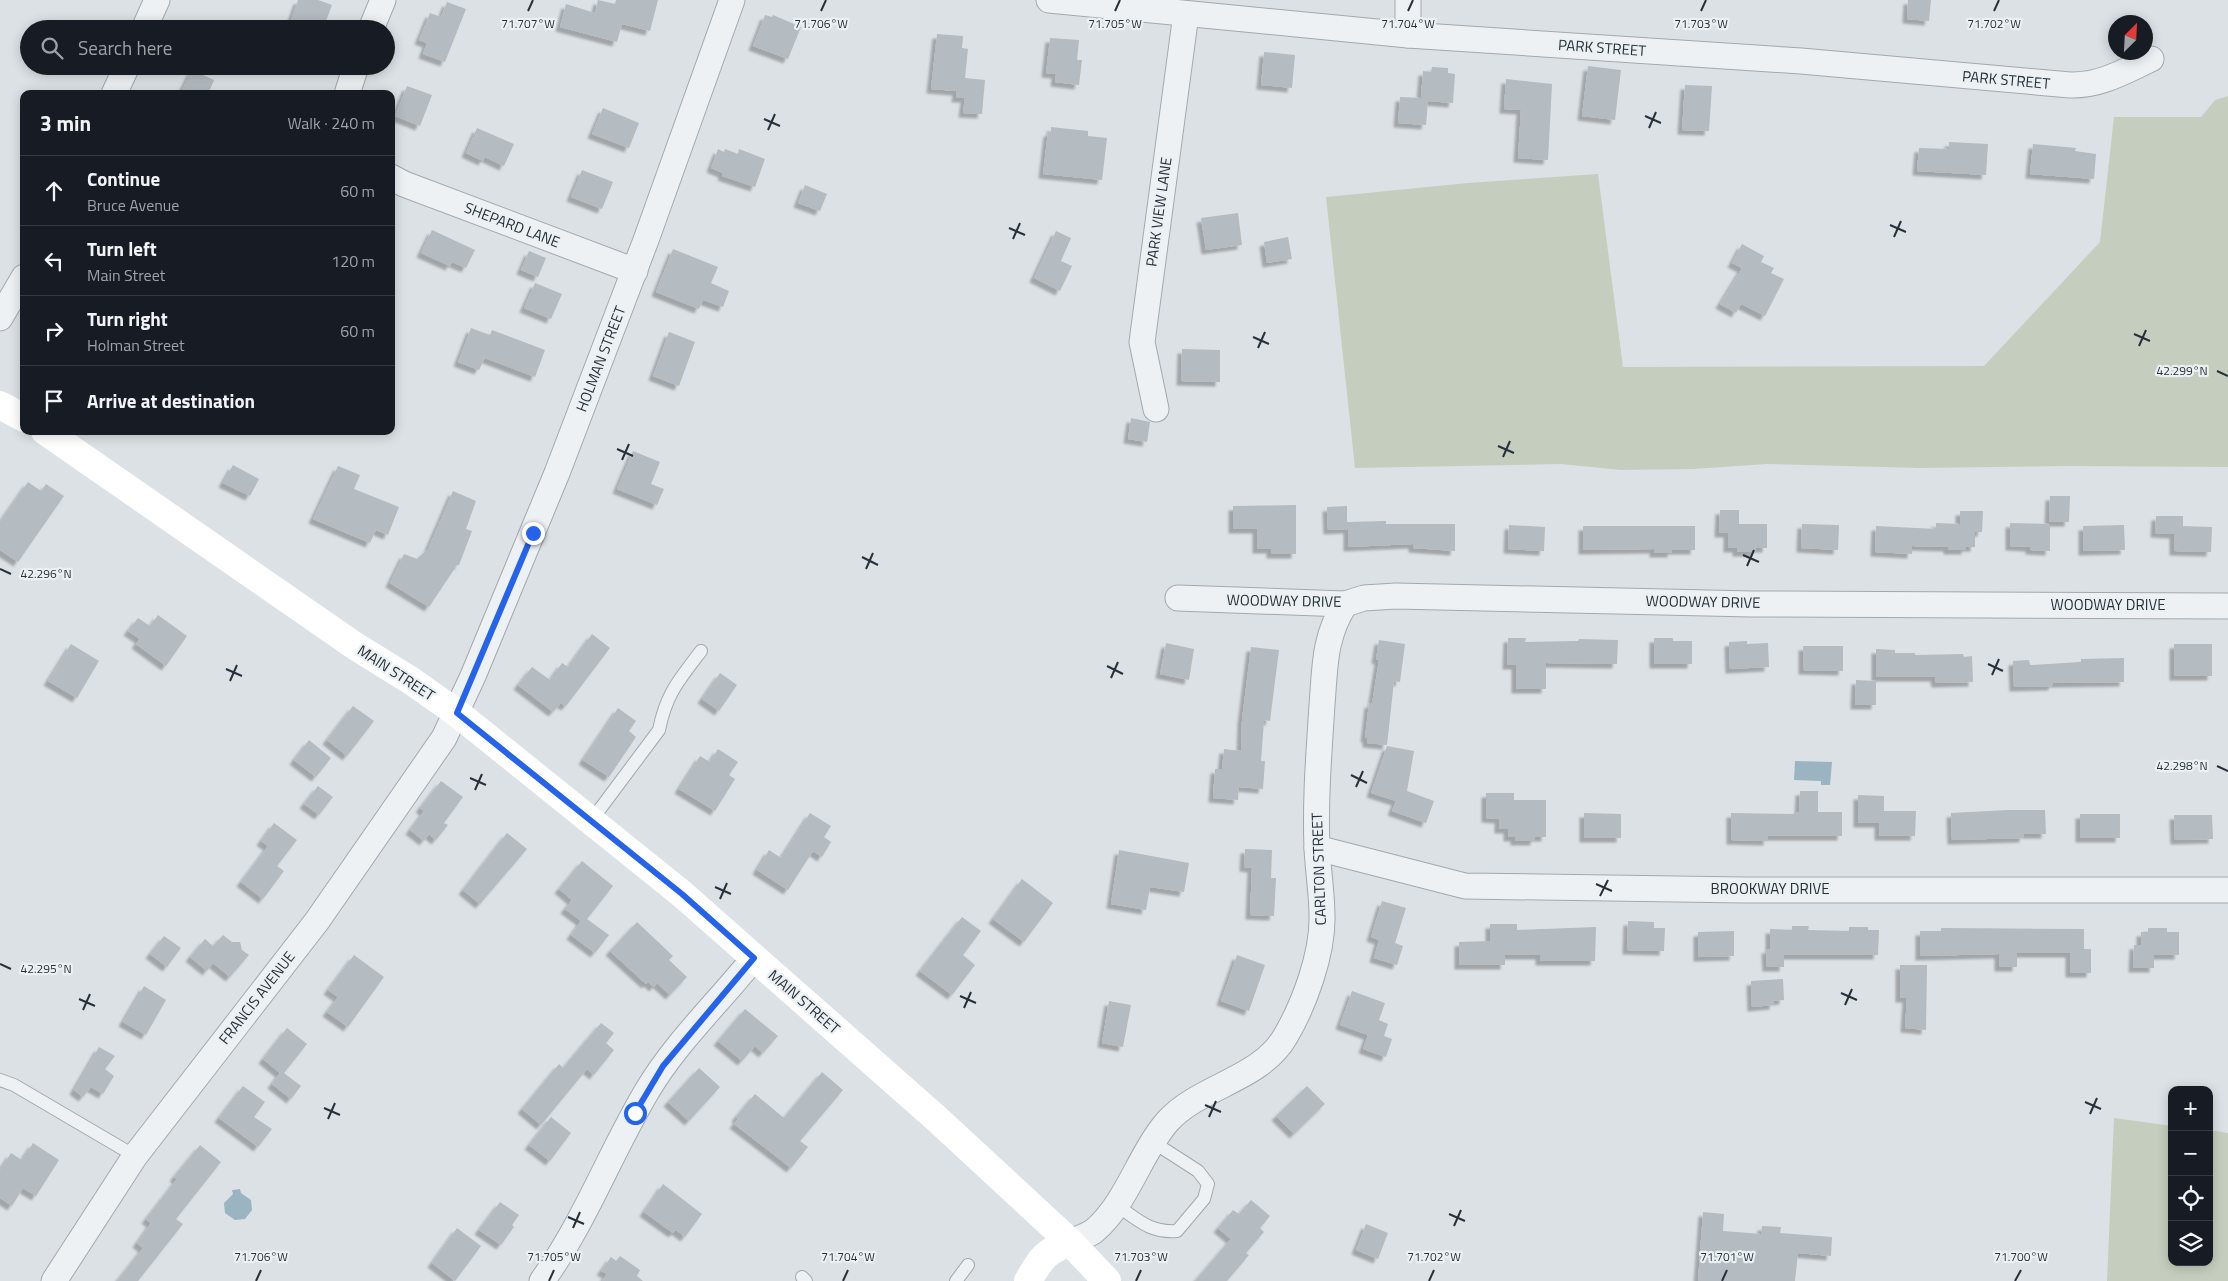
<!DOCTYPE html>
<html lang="en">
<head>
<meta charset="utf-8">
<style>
  :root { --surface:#171b24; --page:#20242c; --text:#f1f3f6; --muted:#9ea1a6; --line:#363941 }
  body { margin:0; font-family:"Titillium Web",sans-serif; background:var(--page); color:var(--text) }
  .controls { position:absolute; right:15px; bottom:15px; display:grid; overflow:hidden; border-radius:10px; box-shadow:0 2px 12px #0003 }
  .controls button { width:45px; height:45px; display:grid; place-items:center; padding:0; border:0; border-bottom:1px solid var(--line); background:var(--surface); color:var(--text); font:25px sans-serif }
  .compass { position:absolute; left:2108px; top:15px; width:45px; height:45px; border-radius:50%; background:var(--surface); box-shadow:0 2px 12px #0003; rotate:24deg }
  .stop { position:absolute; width:15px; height:15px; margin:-11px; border:4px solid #2563eb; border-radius:50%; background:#fff }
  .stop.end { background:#2563eb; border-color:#fff; box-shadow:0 1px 5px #0008 }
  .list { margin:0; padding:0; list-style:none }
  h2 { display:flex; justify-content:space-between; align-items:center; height:65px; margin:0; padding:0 20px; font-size:21px }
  h2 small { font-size:16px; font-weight:400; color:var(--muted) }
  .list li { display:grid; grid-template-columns:32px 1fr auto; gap:15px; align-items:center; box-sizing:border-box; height:70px; padding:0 20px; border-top:1px solid var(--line) }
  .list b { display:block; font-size:19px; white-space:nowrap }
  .list p { margin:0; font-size:16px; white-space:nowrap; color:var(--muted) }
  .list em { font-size:16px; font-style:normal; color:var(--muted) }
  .icon { flex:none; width:28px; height:28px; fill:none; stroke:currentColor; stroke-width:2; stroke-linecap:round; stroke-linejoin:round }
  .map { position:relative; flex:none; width:2228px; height:1281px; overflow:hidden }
  .search { position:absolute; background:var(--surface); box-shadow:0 2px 12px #0003; left:20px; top:20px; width:375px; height:55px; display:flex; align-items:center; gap:12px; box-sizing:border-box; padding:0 18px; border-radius:28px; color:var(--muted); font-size:19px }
  .panel { position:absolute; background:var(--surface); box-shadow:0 2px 12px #0003; left:20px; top:90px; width:375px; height:345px; border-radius:10px }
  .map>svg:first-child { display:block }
  .green { fill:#c5cebe }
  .water { fill:#9ab4c2 }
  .building { fill:#b4bbc1; filter:url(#shadow) }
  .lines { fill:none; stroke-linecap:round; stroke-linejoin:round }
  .lane-casing { stroke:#a2a9ae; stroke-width:14 }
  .street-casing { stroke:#a2a9ae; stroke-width:27 }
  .lane { stroke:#eef1f4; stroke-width:12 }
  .street { stroke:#eef1f4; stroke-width:25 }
  .secondary { stroke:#fff; stroke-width:28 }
  .route { stroke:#2563eb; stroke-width:6 }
  .ticks { fill:none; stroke:#27313a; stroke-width:2 }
  .labels { text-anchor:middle; stroke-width:4.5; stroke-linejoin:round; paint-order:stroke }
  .street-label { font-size:15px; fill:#27313a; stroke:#ebf0f3 }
  .ticks-label { font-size:12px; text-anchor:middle; fill:#27313a; stroke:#ebf0f3; stroke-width:4.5; stroke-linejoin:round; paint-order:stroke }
</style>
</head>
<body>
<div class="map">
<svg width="2228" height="1281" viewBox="0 0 2228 1281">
  <defs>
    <filter id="shadow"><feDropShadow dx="-4.5" dy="4.5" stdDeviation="1" flood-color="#0004"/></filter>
  </defs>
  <rect width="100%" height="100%" fill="#dce1e5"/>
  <g class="green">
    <path d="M2228,96V467L2068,466L1919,468L1767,464L1693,469L1621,470L1561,464L1355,468L1326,197L1468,183L1598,174L1623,367L1984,366L2100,242L2114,117H2201L2215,100Z"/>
    <path d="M2114,1118L2172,1126V1262H2209V1130L2228,1133V1281H2107Z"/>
  </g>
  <g class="water">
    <path d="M1795,761L1832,762L1830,785H1821V781L1794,780Z"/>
    <path d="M240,1189L241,1193L251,1200L252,1210L245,1219L235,1220L225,1213L224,1203L233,1194L232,1190Z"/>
  </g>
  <g class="building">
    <path d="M298,0H318L332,5L323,29H288Z"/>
    <path d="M598,0L615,4L616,0H658L650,31L622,24L617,42L560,27L566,4L595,13Z"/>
    <path d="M1908,0H1931L1929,21L1907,19Z"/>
    <path d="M447,2L466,9L445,62L423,54L427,43L419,40L430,13L441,17Z"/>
    <path d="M765,15L772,17L773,15L801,27L788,59L753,46Z"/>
    <path d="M937,34L963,36L962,48L968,49L965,78L985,80L982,114L963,113L965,98H956L957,91L931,89Z"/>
    <path d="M1050,38L1079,40L1077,60H1082L1079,85L1055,82L1056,74L1046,73Z"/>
    <path d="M1264,52L1295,55L1292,88L1261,85Z"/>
    <path d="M1588,66L1621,70L1615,120L1582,116Z"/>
    <path d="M1432,67L1448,68V73L1455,74L1453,103L1428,101L1426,125L1398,123L1400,97L1421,98L1423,71L1431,72Z"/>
    <path d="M192,70L214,80L208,94H180Z"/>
    <path d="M1506,79L1552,84L1548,160L1518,158L1521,110L1504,109Z"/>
    <path d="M1685,85L1712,86L1709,131L1682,130Z"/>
    <path d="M407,86L432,95L420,126L395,116Z"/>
    <path d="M603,108L639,123L629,148L592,134Z"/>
    <path d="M1051,127L1088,131V136L1107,138L1102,180L1043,174L1048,132H1051Z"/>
    <path d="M477,128L514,144L504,166L485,157L483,161L466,153Z"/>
    <path d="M1949,142L1988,144L1986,175L1917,171L1919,148L1949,149Z"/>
    <path d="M2033,144L2076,148L2075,151L2096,154L2094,179L2030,174Z"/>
    <path d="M718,149L724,152L725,149L738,154L739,149L765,159L755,187L722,176L723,173L711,168Z"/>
    <path d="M582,170L613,182L602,209L571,197Z"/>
    <path d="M805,185L827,194L820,211L798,203Z"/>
    <path d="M1238,213L1242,245L1206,250L1201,218Z"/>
    <path d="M432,230L475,250L466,268L452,262L450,266L421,253Z"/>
    <path d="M1056,231L1071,238L1061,261L1072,266L1060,291L1034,278Z"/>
    <path d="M1288,237L1292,259L1267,263L1264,242Z"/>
    <path d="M1742,244L1764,256L1761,262L1774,268L1771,273L1784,279L1765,316L1741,304L1736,313L1720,304L1742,268L1732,263Z"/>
    <path d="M673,249L718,267L711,283L729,291L723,307L703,300L699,309L656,292Z"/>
    <path d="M529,251L546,258L538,277L521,270Z"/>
    <path d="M535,283L562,294L551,319L524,308Z"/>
    <path d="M471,328L490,335L492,330L545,350L535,377L485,358L479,370L458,362Z"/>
    <path d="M669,332L695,342L679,386L653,376Z"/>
    <path d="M1182,349L1220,350V382L1181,381Z"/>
    <path d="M1131,418L1150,422L1147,442L1128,439Z"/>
    <path d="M633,451L660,462L651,484L664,489L657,505L617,489Z"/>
    <path d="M233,465L259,479L250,496L223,483Z"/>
    <path d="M338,466L360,475L354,489L399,507L388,535L376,530L370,543L313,519Z"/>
    <path d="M28,482L41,491L46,484L64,496L18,562L0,550V522Z"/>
    <path d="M453,491L476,501L466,529L472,531L459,565H457L429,607L390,583L404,554L417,559L428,549Z"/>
    <path d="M2050,496H2070L2069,522H2049Z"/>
    <path d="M1296,505V554H1271V549H1257V529H1233V506Z"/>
    <path d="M1347,506V522L1386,521V524H1455V551L1413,548V544L1348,547V529L1328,530L1327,507Z"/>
    <path d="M1720,510H1739V524H1767V548H1756V552H1737V548H1728V533H1719Z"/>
    <path d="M1960,511H1983L1982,532H1975V547H1966V550H1948V547L1912,546V554L1875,552L1876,526L1936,529V523L1960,524Z"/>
    <path d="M2156,516H2183V526L2212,527L2211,552L2174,551V534L2155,533Z"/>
    <path d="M2010,523L2050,524V551L2030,550V547L2010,546Z"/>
    <path d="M1802,524L1839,525L1838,550L1801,548Z"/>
    <path d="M1509,525L1545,527L1544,551L1508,549Z"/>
    <path d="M2124,525L2125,550L2083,551V526Z"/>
    <path d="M1583,526H1695V550H1672V553H1654V549L1583,550Z"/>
    <path d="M158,615L187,636L166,666L136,644L140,639L128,631L138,618L150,626Z"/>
    <path d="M592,634L610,648L566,706L561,703L553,712L518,685L532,667L550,680L562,663L568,667Z"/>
    <path d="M1508,638H1526L1525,642L1578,641L1579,639L1618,640L1617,664L1546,663V689H1516V665H1507Z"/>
    <path d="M1654,638H1673V641H1692V664H1654Z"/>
    <path d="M1379,640L1405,644L1400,682L1394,681L1387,745L1367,743V738H1365L1369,703L1372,704L1379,660L1376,659Z"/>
    <path d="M1747,641V644L1768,643L1769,667L1730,669L1729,642Z"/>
    <path d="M1166,643L1194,649L1189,680L1160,674Z"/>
    <path d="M71,644L99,661L77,698L48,681Z"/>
    <rect x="2174" y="644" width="38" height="32"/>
    <path d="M1803,646H1843V671L1803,670Z"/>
    <path d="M1251,647L1279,650L1270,721L1264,720L1261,761H1265L1263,789L1239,787L1238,800L1213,798L1215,769H1222L1224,749L1241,751L1242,720Z"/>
    <path d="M1876,649L1895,650V653H1915V655L1963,654L1964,657L1972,656L1973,682L1936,683L1935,677H1876Z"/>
    <path d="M2124,658V682L2053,683V686L2014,687L2013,661L2029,660L2030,665L2081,662V659Z"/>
    <path d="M720,673L737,685L719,711L702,699Z"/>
    <path d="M1856,680L1876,681V705H1855Z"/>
    <path d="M353,706L374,721L347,756L327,740Z"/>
    <path d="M618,708L636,721L629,731L636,737L609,777L583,760Z"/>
    <path d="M309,740L331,758L316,777L294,760Z"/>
    <path d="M1387,746L1414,751L1407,791L1434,801L1426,823L1392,811L1396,801L1371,793Z"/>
    <path d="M718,749L738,762L729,775L735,779L715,811L679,789L700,756L710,762Z"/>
    <path d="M441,781L463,797L444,823L448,825L436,840L429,834L424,841L410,830L424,811L420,808Z"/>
    <path d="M318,786L333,797L319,815L304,804Z"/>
    <path d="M1800,791H1818V812H1842V836H1768V841L1731,840V813L1794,814V812H1799Z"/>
    <path d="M1486,793H1514V800H1546V837H1535V841H1515V837H1508V829H1499V819L1486,818Z"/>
    <path d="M1858,795L1884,796V811H1916L1915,836H1879V823H1858Z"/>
    <path d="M2008,810H2045L2046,834H2024V838L1952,840L1951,813Z"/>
    <path d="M810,813L831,826L824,837L831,842L822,857L813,851L788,890L757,870L769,850L781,858Z"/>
    <path d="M1584,813L1621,814V838H1584Z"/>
    <rect x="2080" y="814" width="40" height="24"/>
    <path d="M2174,815H2212L2213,839L2175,840Z"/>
    <path d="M274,823L297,840L277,866L284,871L263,899L241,882L268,846L261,841Z"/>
    <path d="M507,833L527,849L480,904L463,890Z"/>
    <path d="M1245,849L1272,850L1271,878H1276L1274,916L1250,915L1252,868L1244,867Z"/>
    <path d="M1119,850L1189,863L1184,892L1150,887L1146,910L1111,904Z"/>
    <path d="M582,861L613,886L587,919L609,935L595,953L571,935L581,921L565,909L572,900L559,889Z"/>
    <path d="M1022,879L1053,903L1024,942L993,919Z"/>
    <path d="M1382,901L1406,908L1395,943L1403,946L1397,965L1374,958L1379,940L1371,937Z"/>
    <path d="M962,917L981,931L963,955L975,965L952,995L920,971Z"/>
    <path d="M1628,921L1654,922V928H1665L1664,951L1627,950Z"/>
    <path d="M637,922L673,956L669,960L687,977L670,995L657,983L654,987L648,982L646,984L610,951Z"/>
    <path d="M1490,924H1517V930L1596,927L1595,961H1540V955H1505V965H1459V942L1490,941Z"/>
    <path d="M1792,926H1809L1808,930L1849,931V927H1868V930H1879L1878,955H1784V967H1767L1766,949H1770V929L1792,930Z"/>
    <path d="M1941,928L2084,929V949H2091V973H2070V953H2017V967H1999V954L1920,956V931H1941Z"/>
    <path d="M2148,928H2167V932H2179V955H2154V968H2133L2134,945H2141V932H2148Z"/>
    <path d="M1734,931V956L1698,957V932Z"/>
    <path d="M223,935L232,942H240L242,950L249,955L230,977L213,963L207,971L190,957L205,939L213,946Z"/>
    <path d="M164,936L181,948L167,967L150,954Z"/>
    <path d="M354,955L384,977L348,1027L327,1012L338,997L328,990Z"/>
    <path d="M1237,955L1265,965L1249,1011L1221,1001Z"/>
    <path d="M1900,965H1927L1926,1030L1905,1028L1907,998H1900Z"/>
    <path d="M1783,979L1784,1000L1774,1001V1005L1752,1007L1751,981Z"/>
    <path d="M144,986L166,1000L146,1035L123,1022Z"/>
    <path d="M1352,991L1385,1003L1379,1020L1388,1024L1384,1036L1392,1039L1386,1057L1363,1049L1368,1035L1340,1025Z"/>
    <path d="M1109,1001L1131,1005L1123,1047L1102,1043Z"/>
    <path d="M745,1009L778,1036L763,1053L755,1046L742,1061L718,1041Z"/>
    <path d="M601,1023L614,1033L606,1043L614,1050L594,1075L587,1069L541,1125L522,1109L559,1064L563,1068Z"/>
    <path d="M287,1028L307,1044L284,1073L301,1086L291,1099L272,1084L280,1073L263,1059Z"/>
    <path d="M99,1047L115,1056L105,1069L114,1076L103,1094L91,1087L83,1097L74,1090Z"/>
    <path d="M699,1068L720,1087L689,1121L668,1102Z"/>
    <path d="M822,1072L843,1090L800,1141L808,1147L791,1168L734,1124L738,1119L736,1117L755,1094L784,1118Z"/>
    <path d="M243,1086L265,1102L254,1117L272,1129L258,1147L219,1118Z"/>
    <path d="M1307,1086L1325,1104L1294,1134L1276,1116Z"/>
    <path d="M551,1117L571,1133L550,1161L529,1145Z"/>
    <path d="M33,1143L59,1160L36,1196L23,1188L12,1206L0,1198V1170L11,1153L22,1160Z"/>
    <path d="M200,1145L221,1162L176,1219L183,1224L138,1281H117L143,1248L137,1243L151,1223L146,1219L177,1179L174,1177Z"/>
    <path d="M663,1184L702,1214L685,1237L676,1230L673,1233L644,1212Z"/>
    <path d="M1251,1200L1270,1216L1260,1228L1264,1232L1246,1253L1249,1255L1227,1281H1195L1231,1239L1218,1228L1233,1210L1239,1214Z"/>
    <path d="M500,1202L519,1215L512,1225L514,1227L501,1245L479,1230Z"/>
    <path d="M1703,1212L1724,1214L1723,1231L1761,1234L1762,1226L1781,1227L1780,1233L1832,1237L1831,1256L1798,1253L1795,1281H1698Z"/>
    <path d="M1366,1224L1388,1233L1378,1259L1356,1250Z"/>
    <path d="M457,1228L481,1246L455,1281L432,1263Z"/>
    <path d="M620,1256L640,1270L637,1276L643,1281H602L607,1274L601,1271L611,1257L616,1261Z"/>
  </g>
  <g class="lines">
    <defs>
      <g id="lane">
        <path d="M591,821L659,730C666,694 679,680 701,651"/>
        <path d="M0,1080L14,1085L135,1156"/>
        <path d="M1115,1204C1137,1219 1149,1233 1177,1231L1204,1199L1208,1184L1198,1171L1153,1142"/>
        <path d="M802,1277L806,1281"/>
        <path d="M956,1281L968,1265"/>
      </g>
      <g id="street">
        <path d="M1049,0L1408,35L1801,61L2070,85C2100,86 2125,71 2151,59"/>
        <path d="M1408,0V35"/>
        <path d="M144,29L157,0"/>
        <path d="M371,29L383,0"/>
        <path d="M114,94L127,66"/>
        <path d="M347,94L356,66"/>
        <path d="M391,177L404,184L635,271"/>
        <path d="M0,318L24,277"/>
        <path d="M1156,409L1142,342L1186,14"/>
        <path d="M1178,598L1345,604L1364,598L1396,596L1752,604L2228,606"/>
        <path d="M1317,848L1465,886L1744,890H2228"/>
        <path d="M1070,1242C1077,1239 1087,1236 1094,1231C1127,1203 1139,1155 1167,1122C1199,1086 1260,1080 1285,1037C1304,1005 1323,954 1322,916C1322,893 1318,871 1317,848C1315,801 1319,752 1322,705C1325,667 1324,637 1345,604"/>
        <path d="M54,1281L135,1156L317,921L444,738L473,676L557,473L646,240L732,0"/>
        <path d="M542,1281C585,1222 610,1153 647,1091C676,1042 719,1002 754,958"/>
      </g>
    </defs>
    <use href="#lane" class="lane-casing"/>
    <use href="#street" class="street-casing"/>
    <use href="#lane" class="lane"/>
    <use href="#street" class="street"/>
    <g class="secondary">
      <path d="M0,405L24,418"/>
      <path d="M45,431L355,646L410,680L457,713L682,894L937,1119L1070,1242L1107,1281"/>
      <path d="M1028,1281C1041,1258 1045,1252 1070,1242"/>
    </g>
  </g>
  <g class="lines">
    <path class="route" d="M533,533L457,713L682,894L754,958L663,1066L635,1113"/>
  </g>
  <path class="ticks" d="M528,11L533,0M821,11L826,0M1115,11L1120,0M1408,11L1413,0M1701,11L1706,0M1994,11L1999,0M1645,116L1661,123M764,119L780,126M1649,128L1656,112M768,130L775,114M1890,225L1906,232M1009,228L1025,235M1894,237L1901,221M1013,239L1020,223M2134,334L2150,341M1253,337L1269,344M2139,346L2146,330M1258,348L1265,332M2217,371L2228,376M1498,446L1514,453M617,449L633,456M1503,457L1510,441M622,460L629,444M1743,555L1759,562M862,557L878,565M1747,566L1754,550M0,569L11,574M866,569L873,553M1988,664L2003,671M1107,666L1123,674M226,669L242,676M1992,675L1999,659M1111,678L1118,662M230,681L237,665M2217,766L2228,771M1351,775L1367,783M470,778L486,785M1356,787L1363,771M475,790L482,774M1596,884L1612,891M715,887L731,894M1600,896L1608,880M720,899L727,883M0,964L11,969M1841,993L1857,1000M960,996L976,1003M79,999L95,1006M1845,1005L1852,989M964,1008L971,992M83,1010L90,994M2085,1102L2101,1109M1205,1105L1221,1112M324,1108L340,1115M2090,1114L2097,1098M1209,1117L1216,1101M328,1119L335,1103M1449,1214L1465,1221M568,1217L584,1224M1454,1226L1461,1210M573,1228L580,1212M256,1281L261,1270M549,1281L554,1270M843,1281L848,1270M1136,1281L1141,1270M1429,1281L1434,1270M1722,1281L1727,1270M2015,1281L2021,1270"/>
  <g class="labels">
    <g class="street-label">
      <text transform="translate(1602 48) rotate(4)" y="5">PARK STREET</text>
      <text transform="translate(2006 80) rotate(5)" y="5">PARK STREET</text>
      <text transform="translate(1159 212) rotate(-82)" y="5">PARK VIEW LANE</text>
      <text transform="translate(512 225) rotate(21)" y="5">SHEPARD LANE</text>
      <text transform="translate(601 359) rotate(-69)" y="5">HOLMAN STREET</text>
      <text transform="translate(1284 601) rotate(1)" y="5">WOODWAY DRIVE</text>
      <text transform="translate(1703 602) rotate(1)" y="5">WOODWAY DRIVE</text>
      <text x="2108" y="610">WOODWAY DRIVE</text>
      <text transform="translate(396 673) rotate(33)" y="5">MAIN STREET</text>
      <text transform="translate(1319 869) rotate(-92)" y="5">CARLTON STREET</text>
      <text x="1770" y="894">BROOKWAY DRIVE</text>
      <text transform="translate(257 998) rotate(-52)" y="5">FRANCIS AVENUE</text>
      <text transform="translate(804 1002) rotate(41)" y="5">MAIN STREET</text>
    </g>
  </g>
  <g class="ticks-label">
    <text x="528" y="28">71.707°W</text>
    <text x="821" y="28">71.706°W</text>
    <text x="1115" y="28">71.705°W</text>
    <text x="1408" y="28">71.704°W</text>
    <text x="1701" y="28">71.703°W</text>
    <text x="1994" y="28">71.702°W</text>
    <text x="2182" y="375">42.299°N</text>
    <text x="46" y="578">42.296°N</text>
    <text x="2182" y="770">42.298°N</text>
    <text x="46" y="973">42.295°N</text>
    <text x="261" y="1261">71.706°W</text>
    <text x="554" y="1261">71.705°W</text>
    <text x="848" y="1261">71.704°W</text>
    <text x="1141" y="1261">71.703°W</text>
    <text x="1434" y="1261">71.702°W</text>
    <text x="1727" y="1261">71.701°W</text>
    <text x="2021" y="1261">71.700°W</text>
  </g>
</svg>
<div class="controls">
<button>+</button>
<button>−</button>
<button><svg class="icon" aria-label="locate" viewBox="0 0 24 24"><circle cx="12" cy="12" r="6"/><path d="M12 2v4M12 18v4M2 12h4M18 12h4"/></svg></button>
<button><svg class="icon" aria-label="layers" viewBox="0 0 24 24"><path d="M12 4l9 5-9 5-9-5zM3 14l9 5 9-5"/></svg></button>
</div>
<svg class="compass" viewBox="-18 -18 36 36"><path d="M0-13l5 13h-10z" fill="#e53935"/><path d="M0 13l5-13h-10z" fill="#9ea1a6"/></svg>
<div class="stop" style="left:635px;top:1113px"></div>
<div class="stop end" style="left:533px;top:533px"></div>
<div class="search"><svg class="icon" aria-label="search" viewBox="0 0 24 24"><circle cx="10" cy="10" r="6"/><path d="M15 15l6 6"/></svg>Search here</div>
<section class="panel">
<h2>3 min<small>Walk · 240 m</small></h2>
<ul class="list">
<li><svg class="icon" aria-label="ahead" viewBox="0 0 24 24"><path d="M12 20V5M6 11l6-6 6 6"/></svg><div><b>Continue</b><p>Bruce Avenue</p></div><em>60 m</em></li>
<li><svg class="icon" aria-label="left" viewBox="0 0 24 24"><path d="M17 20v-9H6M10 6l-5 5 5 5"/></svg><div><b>Turn left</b><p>Main Street</p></div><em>120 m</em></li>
<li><svg class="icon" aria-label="right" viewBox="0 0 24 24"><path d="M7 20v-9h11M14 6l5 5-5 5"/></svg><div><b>Turn right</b><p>Holman Street</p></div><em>60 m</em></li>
<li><svg class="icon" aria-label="arrive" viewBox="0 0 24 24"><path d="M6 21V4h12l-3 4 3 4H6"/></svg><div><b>Arrive at destination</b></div></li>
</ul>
</section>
</div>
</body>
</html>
